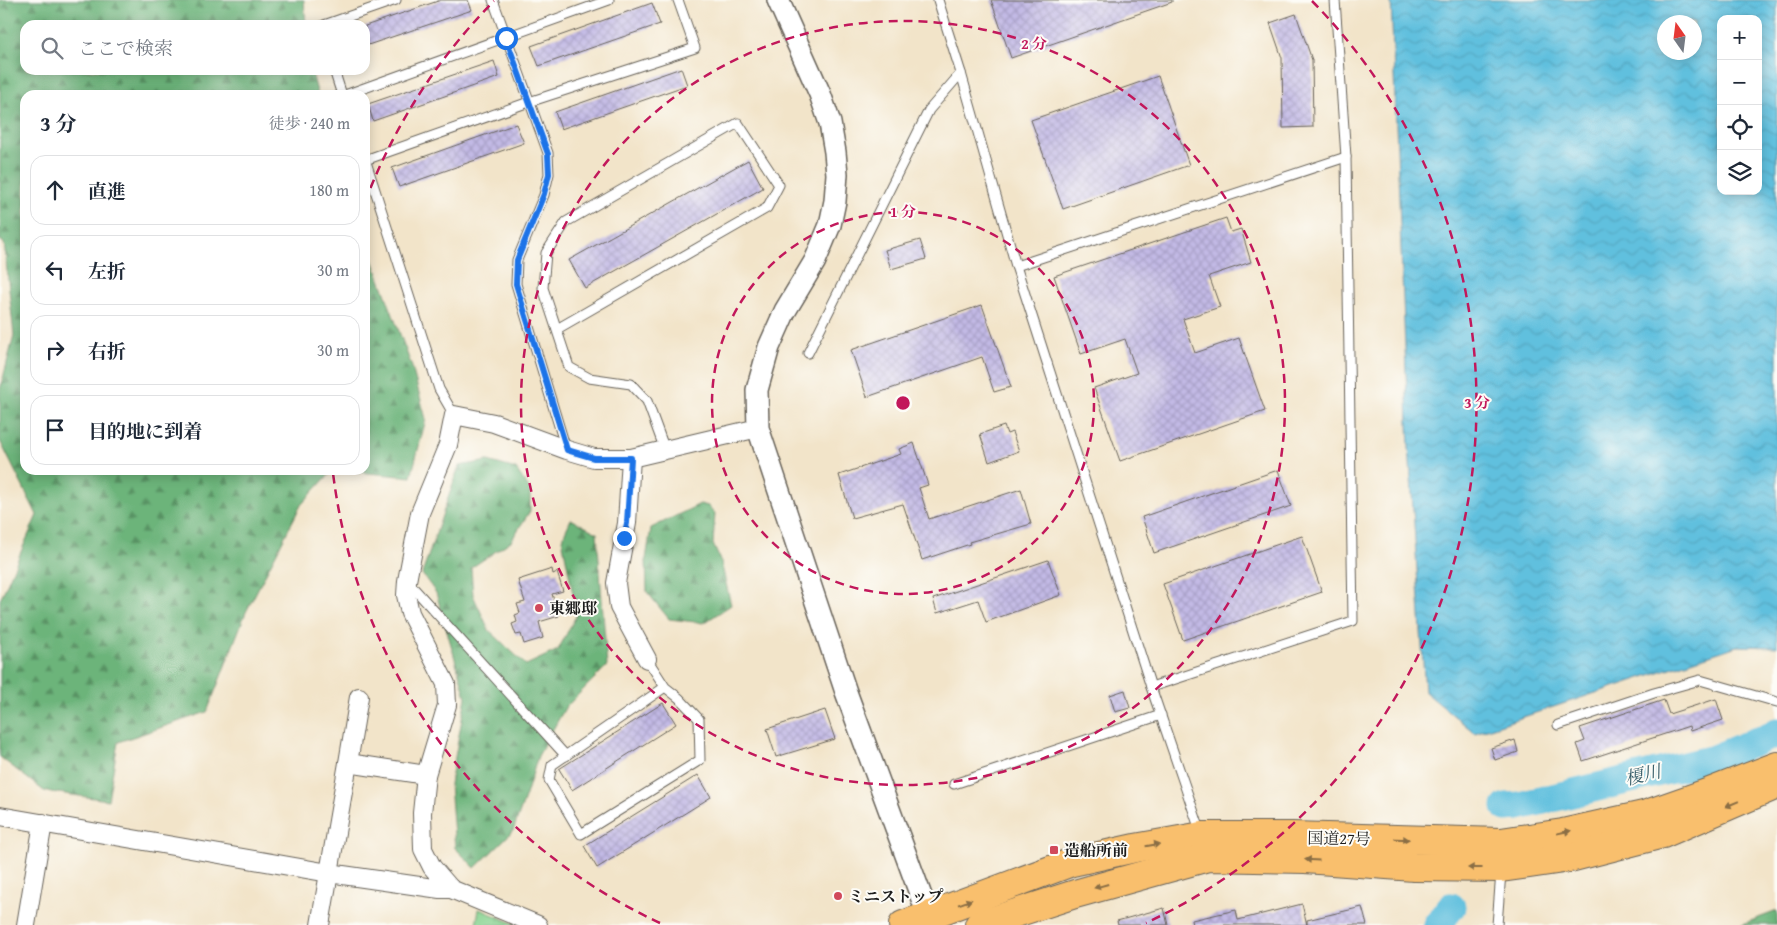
<!DOCTYPE html>
<html lang="ja">
<head>
<meta charset="utf-8">
<style>
  :root { --surface:#fff; --page:#f2f2f3; --text:#1f2937; --muted:#747a83; --line:#e0e1e3 }
  body { margin:0; font-family:"Gentium Book Plus","Noto Serif JP",serif; background:var(--page); color:var(--text) }
  .controls { position:absolute; right:15px; top:15px; display:grid; overflow:hidden; border-radius:10px; box-shadow:0 2px 12px #0003 }
  .controls button { width:45px; height:45px; display:grid; place-items:center; padding:0; border:0; border-bottom:1px solid var(--line); background:var(--surface); color:var(--text); font:25px sans-serif }
  .compass { position:absolute; left:1657px; top:15px; width:45px; height:45px; border-radius:50%; background:var(--surface); box-shadow:0 2px 12px #0003; rotate:346deg }
  .stop { position:absolute; width:15px; height:15px; margin:-11px; border:4px solid #1a73e8; border-radius:50%; background:#fff }
  .stop.end { background:#1a73e8; border-color:#fff; box-shadow:0 1px 5px #0008 }
  .list { margin:0; padding:0; list-style:none }
  h2 { display:flex; justify-content:space-between; align-items:center; height:65px; margin:0; padding:0 20px; font-size:21px }
  h2 small { font-size:16px; font-weight:400; color:var(--muted) }
  .list li { display:grid; grid-template-columns:32px 1fr auto; gap:15px; align-items:center; box-sizing:border-box; height:70px; margin:0 10px 10px; padding:0 10px; border:1px solid var(--line); border-radius:15px }
  .list b { display:block; font-size:19px; white-space:nowrap }
  .list em { font-size:16px; font-style:normal; color:var(--muted) }
  .icon { flex:none; width:28px; height:28px; fill:none; stroke:currentColor; stroke-width:2; stroke-linecap:round; stroke-linejoin:round }
  .map { position:relative; flex:none; width:1777px; height:925px; overflow:hidden }
  .search { position:absolute; background:var(--surface); box-shadow:0 2px 12px #0003; left:20px; top:20px; width:350px; height:55px; display:flex; align-items:center; gap:12px; box-sizing:border-box; padding:0 18px; border-radius:15px; color:var(--muted); font-size:19px }
  .panel { position:absolute; background:var(--surface); box-shadow:0 2px 12px #0003; left:20px; top:90px; width:350px; height:385px; border-radius:15px }
  .map>svg:first-child { display:block }
  .forest { fill:url(#forest-firs); stroke:#44684b }
  .park { fill:url(#park-tufts); stroke:#517756 }
  .water { fill:url(#water-waves); stroke:#3e6e7d; fill-rule:evenodd }
  .lines { fill:none; stroke-linecap:round; stroke-linejoin:round }
  .river { stroke:#60c0de; stroke-width:29 }
  .building { fill:url(#building-cross-hatch) }
  .service-casing { stroke:#676259; stroke-width:11 }
  .minor-casing { stroke:#676259; stroke-width:20 }
  .tertiary-casing { stroke:#676259; stroke-width:24 }
  .trunk-casing { stroke:#676259; stroke-width:30 }
  .service { stroke:#fff; stroke-width:9 }
  .minor { stroke:#fff; stroke-width:18 }
  .tertiary { stroke:#fff; stroke-width:21 }
  .trunk { stroke:#f9bf6d; stroke-width:28 }
  .oneway { fill:#8a6e44 }
  .route { stroke:#1a73e8; stroke-width:6 }
  .ring { fill:none; stroke:#c2185b; stroke-width:2.5; stroke-dasharray:9 6 }
  .poi-dot { fill:#d1495b; stroke:#fdfcf7; stroke-width:2 }
  .labels { text-anchor:middle; stroke-width:4; stroke-linejoin:round; paint-order:stroke }
  .poi-label { font-size:16px; font-weight:bold; fill:#1c1c1c; stroke:#fdfcf7; text-anchor:start }
  .street-label { font-size:16px; fill:#1c1c1c; stroke:#fdfcf7 }
  .water-label { font-size:18px; font-style:italic; fill:#375e6a; stroke:#fdfcf7 }
  .centre { fill:#c2185b; stroke:#fdfcf7; stroke-width:2.5 }
  .ring-label { font-size:15px; text-anchor:middle; font-weight:bold; fill:#c2185b; stroke:#fdfcf7; stroke-width:4; stroke-linejoin:round; paint-order:stroke }
</style>
</head>
<body>
<div class="map">
<svg width="1777" height="925" viewBox="0 0 1777 925">
  <defs>
    <pattern id="forest-firs" width="22" height="20" patternUnits="userSpaceOnUse" patternTransform="scale(1.25)"><rect width="22" height="20" fill="#6cb47a"/><path d="M5 1l3.5 6h-7zM16 11l3.5 6h-7z" fill="#589263"/></pattern>
    <pattern id="park-tufts" width="24" height="20" patternUnits="userSpaceOnUse" patternTransform="scale(1.25)"><rect width="24" height="20" fill="#86d28f"/><path d="M3 7l-1-3M5 7V3M7 7l1-3M15 17l-1-3M17 17v-4M19 17l1-3" fill="none" stroke="#73b47b"/></pattern>
    <pattern id="water-waves" width="16" height="10" patternUnits="userSpaceOnUse" patternTransform="scale(1.25)"><rect width="16" height="10" fill="#60c0de"/><path d="M0 5q4-4 8 0t8 0" fill="none" stroke="#53a4be"/></pattern>
    <pattern id="building-cross-hatch" width="8" height="8" patternUnits="userSpaceOnUse" patternTransform="scale(1.25)"><rect width="8" height="8" fill="#c2b9e5"/><path d="M0 0l8 8M0 8l8-8" fill="none" stroke="#a69ec4"/></pattern>
  </defs>
  <rect width="100%" height="100%" fill="#fdfcf7"/>
  <filter id="ink" filterUnits="userSpaceOnUse"><feTurbulence type="fractalNoise" baseFrequency=".02" numOctaves="2"/><feDisplacementMap in="SourceGraphic" scale="10" xChannelSelector="R" yChannelSelector="G"/><feConvolveMatrix kernelMatrix="1 2 1 2 8 2 1 2 1" color-interpolation-filters="sRGB"/></filter>
  <filter id="wash" filterUnits="userSpaceOnUse"><feTurbulence type="fractalNoise" baseFrequency=".0096" numOctaves="4" result="noise"/><feDisplacementMap in="SourceGraphic" scale="20" xChannelSelector="R" yChannelSelector="G"/><feGaussianBlur stdDeviation="1.12" result="paint"/><feColorMatrix in="noise" values="0 0 0 0 0 0 0 0 0 0 0 0 0 0 0 0 0 1.4 0 .05"/><feComposite in="paint" operator="in"/></filter>
  <g filter="url(#wash)">
    <rect width="100%" height="100%" fill="#f2e4c9"/>
    <g class="forest">
      <path d="M0,0H304L306,25H25V70H311L318,95H25V470H333L301,505L246,612L207,712L118,742L108,800L44,791L0,757V600L37,515L0,441V390L14,335L4,243L0,240Z"/>
      <path d="M365,238L412,367L426,419L411,477L335,470H365Z"/>
      <path d="M488,461L516,469L530,490V511L511,541L471,568L473,595L489,630L526,665L558,650L577,614L562,539L571,519L597,533L607,666L565,708L538,756L526,795L513,831L475,868L455,848L450,784L466,697L436,593L422,574L459,466Z"/>
      <path d="M700,504L708,506L715,513L713,544L721,562L731,605L704,623L669,619L647,592L646,559L651,528Z"/>
      <path d="M1777,911V925H1740Z"/>
    </g>
    <path class="park" d="M479,909L518,925H476Z"/>
    <path class="water" d="M1391,0H1777V647L1737,646L1475,733L1425,692L1409,448ZM1721,19H1758V191H1721ZM1664,22H1694V52H1664Z"/>
    <g class="lines">
      <g class="river">
        <path d="M1506,807L1519,806L1714,759L1777,733"/>
        <path d="M1437,925L1451,907"/>
      </g>
    </g>
    <g id="blocks">
      <g class="building">
        <path d="M441,0H468L472,10L365,46V26Z"/>
        <path d="M991,0H1172V2L1011,58Z"/>
        <path d="M652,3L660,24L539,66L531,46Z"/>
        <path d="M1296,14L1312,60L1313,127L1283,128L1282,58L1270,23Z"/>
        <path d="M494,61L499,77L373,121L368,104Z"/>
        <path d="M681,68L687,85L561,129L555,112Z"/>
        <path d="M1158,76L1189,165L1063,209L1031,120Z"/>
        <path d="M516,124L524,143L399,187L392,168Z"/>
        <path d="M748,160L763,188L585,288L569,260Z"/>
        <path d="M1226,218L1231,232L1241,229L1251,262L1209,276L1220,307L1183,319L1195,353L1239,338L1265,411L1120,461L1094,388L1137,373L1125,339L1081,354L1054,276Z"/>
        <path d="M920,240L926,259L891,269L885,250Z"/>
        <path d="M982,305L1011,387L994,392L982,357L867,397L851,350Z"/>
        <path d="M1004,426L1007,434L1012,432L1019,451L989,462L980,434Z"/>
        <path d="M914,443L928,485L919,488L929,519L1021,489L1031,524L969,542L970,544L922,560L903,504L852,518L839,475L901,454L899,449Z"/>
        <path d="M1278,470L1291,506L1154,553L1142,517Z"/>
        <path d="M1302,536L1322,592L1183,640L1163,584Z"/>
        <path d="M1048,560L1061,595L986,622L978,600L937,613L933,599Z"/>
        <path d="M552,569L553,574L557,572L563,591L552,594L559,616L539,622L543,638L524,644L521,634L516,635L512,624L517,622L515,615L520,613L517,604L525,602L518,580Z"/>
        <path d="M1125,690L1130,708L1115,712L1110,695Z"/>
        <path d="M1716,699L1723,720L1690,731L1689,726L1583,761L1577,744L1585,741L1580,728L1664,700L1669,714Z"/>
        <path d="M663,703L676,724L572,790L559,769Z"/>
        <path d="M825,710L835,739L776,757L767,729Z"/>
        <path d="M1515,740L1518,752L1495,760L1491,748Z"/>
        <path d="M698,775L711,797L597,868L584,846Z"/>
        <path d="M1302,904L1307,925H1193L1192,920L1236,910L1238,920Z"/>
        <path d="M1362,907L1367,925H1307V920Z"/>
        <path d="M1164,908L1168,925H1118L1117,921Z"/>
      </g>
    </g>
  </g>
  <g filter="url(#ink)">
    <use href="#blocks" fill-opacity="0" stroke="#676259" stroke-width="1"/>
    <g class="lines">
      <defs>
        <g id="service">
          <path d="M493,0L548,153L549,174L544,195L517,260L516,284L566,449"/>
          <path d="M938,0L961,73L1016,266L1151,687L1201,833"/>
          <path d="M324,25L396,0"/>
          <path d="M334,70L342,95"/>
          <path d="M345,95L609,0"/>
          <path d="M365,159L439,389L454,415"/>
          <path d="M365,160L529,102L695,48L678,0"/>
          <path d="M1016,266L1346,157"/>
          <path d="M557,329L767,208L779,185L738,123L566,222L546,253L543,288L569,367L589,378L631,384L647,401L665,450"/>
          <path d="M808,353L929,110L961,73"/>
          <path d="M408,582L566,756"/>
          <path d="M647,659L665,687L679,698L699,719L700,760L581,834L549,780L552,765L665,687"/>
          <path d="M1151,687L1353,621L1346,157L1335,0"/>
          <path d="M1558,725L1654,693L1700,680L1777,702"/>
          <path d="M954,784L1161,715"/>
          <path d="M1497,925L1501,872"/>
        </g>
        <g id="minor">
          <path d="M631,458L627,523L616,583L619,607L647,659"/>
          <path d="M348,763L359,697"/>
          <path d="M0,816L329,873L440,889H451L538,925"/>
          <path d="M451,889L432,867L423,849L422,813L426,775L447,705L446,684L410,613L406,595L407,581L420,513L448,445L454,415L494,423L567,450L594,458H631L758,428"/>
          <path d="M26,925L43,823"/>
          <path d="M320,925L348,763L426,775"/>
        </g>
        <path id="tertiary" d="M778,0L820,94L830,123L835,152L837,174L835,201L830,225L815,261L785,311L769,347L757,390L758,428L846,692L928,915L931,925"/>
        <g id="trunk">
          <path d="M903,925L1072,862L1135,848L1202,836H1292L1501,842L1563,833L1644,815L1707,793L1777,766"/>
          <path d="M979,925L1075,894L1208,857L1305,859L1414,867L1501,868L1570,858L1663,834L1777,785"/>
        </g>
      </defs>
      <use href="#service" class="service-casing"/>
      <use href="#minor" class="minor-casing"/>
      <use href="#tertiary" class="tertiary-casing"/>
      <use href="#trunk" class="trunk-casing"/>
      <use href="#service" class="service"/>
      <use href="#minor" class="minor"/>
      <use href="#tertiary" class="tertiary"/>
      <use href="#trunk" class="trunk"/>
    </g>
    <defs><path id="oneway-solid" d="M-6-.8H1V-3.2L6.5 0L1 3.2V.8H-6Z" transform="scale(1.25)"/></defs>
    <g class="oneway">
      <use href="#oneway-solid" transform="translate(1732 804) rotate(157)"/>
      <use href="#oneway-solid" transform="translate(1564 832) rotate(-11)"/>
      <use href="#oneway-solid" transform="translate(1402 839) rotate(1)"/>
      <use href="#oneway-solid" transform="translate(1153 845) rotate(-10)"/>
      <use href="#oneway-solid" transform="translate(1312 860) rotate(-176)"/>
      <use href="#oneway-solid" transform="translate(1475 868) rotate(-180)"/>
      <use href="#oneway-solid" transform="translate(1101 886) rotate(164)"/>
      <use href="#oneway-solid" transform="translate(965 902) rotate(-20)"/>
    </g>
  </g>
  <g class="lines" filter="url(#ink)">
    <path class="route" d="M506,38L548,154L549,174L544,194L517,260L516,284L567,450L594,458H631L627,523L624,538"/>
  </g>
  <g class="ring">
    <circle cx="903" cy="403" r="191"/>
    <circle cx="903" cy="403" r="382"/>
    <path d="M660 923A574 574 0 0 1 333 473M365 202A574 574 0 0 1 494 1M1312 1A574 574 0 0 1 1146 923"/>
  </g>
  <g class="poi-dot">
    <circle cx="539" cy="608" r="5"/>
    <rect x="1049" y="845" width="10" height="10" rx="2.5"/>
    <circle cx="838" cy="896" r="5"/>
  </g>
  <g class="labels">
    <g class="poi-label">
      <text x="549" y="614">東郷邸</text>
      <text x="1064" y="856">造船所前</text>
      <text x="848" y="902">ミニストップ</text>
    </g>
    <g class="street-label">
      <text transform="translate(1339 838) rotate(1)" y="6">国道27号</text>
    </g>
    <g class="water-label">
      <text transform="translate(1643 775) rotate(-13)" y="6">榎川</text>
    </g>
  </g>
  <circle cx="903" cy="403" r="8" class="centre"/>
  <g class="ring-label">
    <text x="1034" y="49">2 分</text>
    <text x="903" y="217">1 分</text>
    <text x="1477" y="408">3 分</text>
  </g>
</svg>
<div class="controls">
<button>+</button>
<button>−</button>
<button><svg class="icon" aria-label="locate" viewBox="0 0 24 24"><circle cx="12" cy="12" r="6"/><path d="M12 2v4M12 18v4M2 12h4M18 12h4"/></svg></button>
<button><svg class="icon" aria-label="layers" viewBox="0 0 24 24"><path d="M12 4l9 5-9 5-9-5zM3 14l9 5 9-5"/></svg></button>
</div>
<svg class="compass" viewBox="-18 -18 36 36"><path d="M0-13l5 13h-10z" fill="#e53935"/><path d="M0 13l5-13h-10z" fill="#747a83"/></svg>
<div class="stop" style="left:506px;top:38px"></div>
<div class="stop end" style="left:624px;top:538px"></div>
<div class="search"><svg class="icon" aria-label="search" viewBox="0 0 24 24"><circle cx="10" cy="10" r="6"/><path d="M15 15l6 6"/></svg>ここで検索</div>
<section class="panel">
<h2>3 分<small>徒歩 · 240 m</small></h2>
<ul class="list">
<li><svg class="icon" aria-label="ahead" viewBox="0 0 24 24"><path d="M12 20V5M6 11l6-6 6 6"/></svg><div><b>直進</b></div><em>180 m</em></li>
<li><svg class="icon" aria-label="left" viewBox="0 0 24 24"><path d="M17 20v-9H6M10 6l-5 5 5 5"/></svg><div><b>左折</b></div><em>30 m</em></li>
<li><svg class="icon" aria-label="right" viewBox="0 0 24 24"><path d="M7 20v-9h11M14 6l5 5-5 5"/></svg><div><b>右折</b></div><em>30 m</em></li>
<li><svg class="icon" aria-label="arrive" viewBox="0 0 24 24"><path d="M6 21V4h12l-3 4 3 4H6"/></svg><div><b>目的地に到着</b></div></li>
</ul>
</section>
</div>
</body>
</html>
